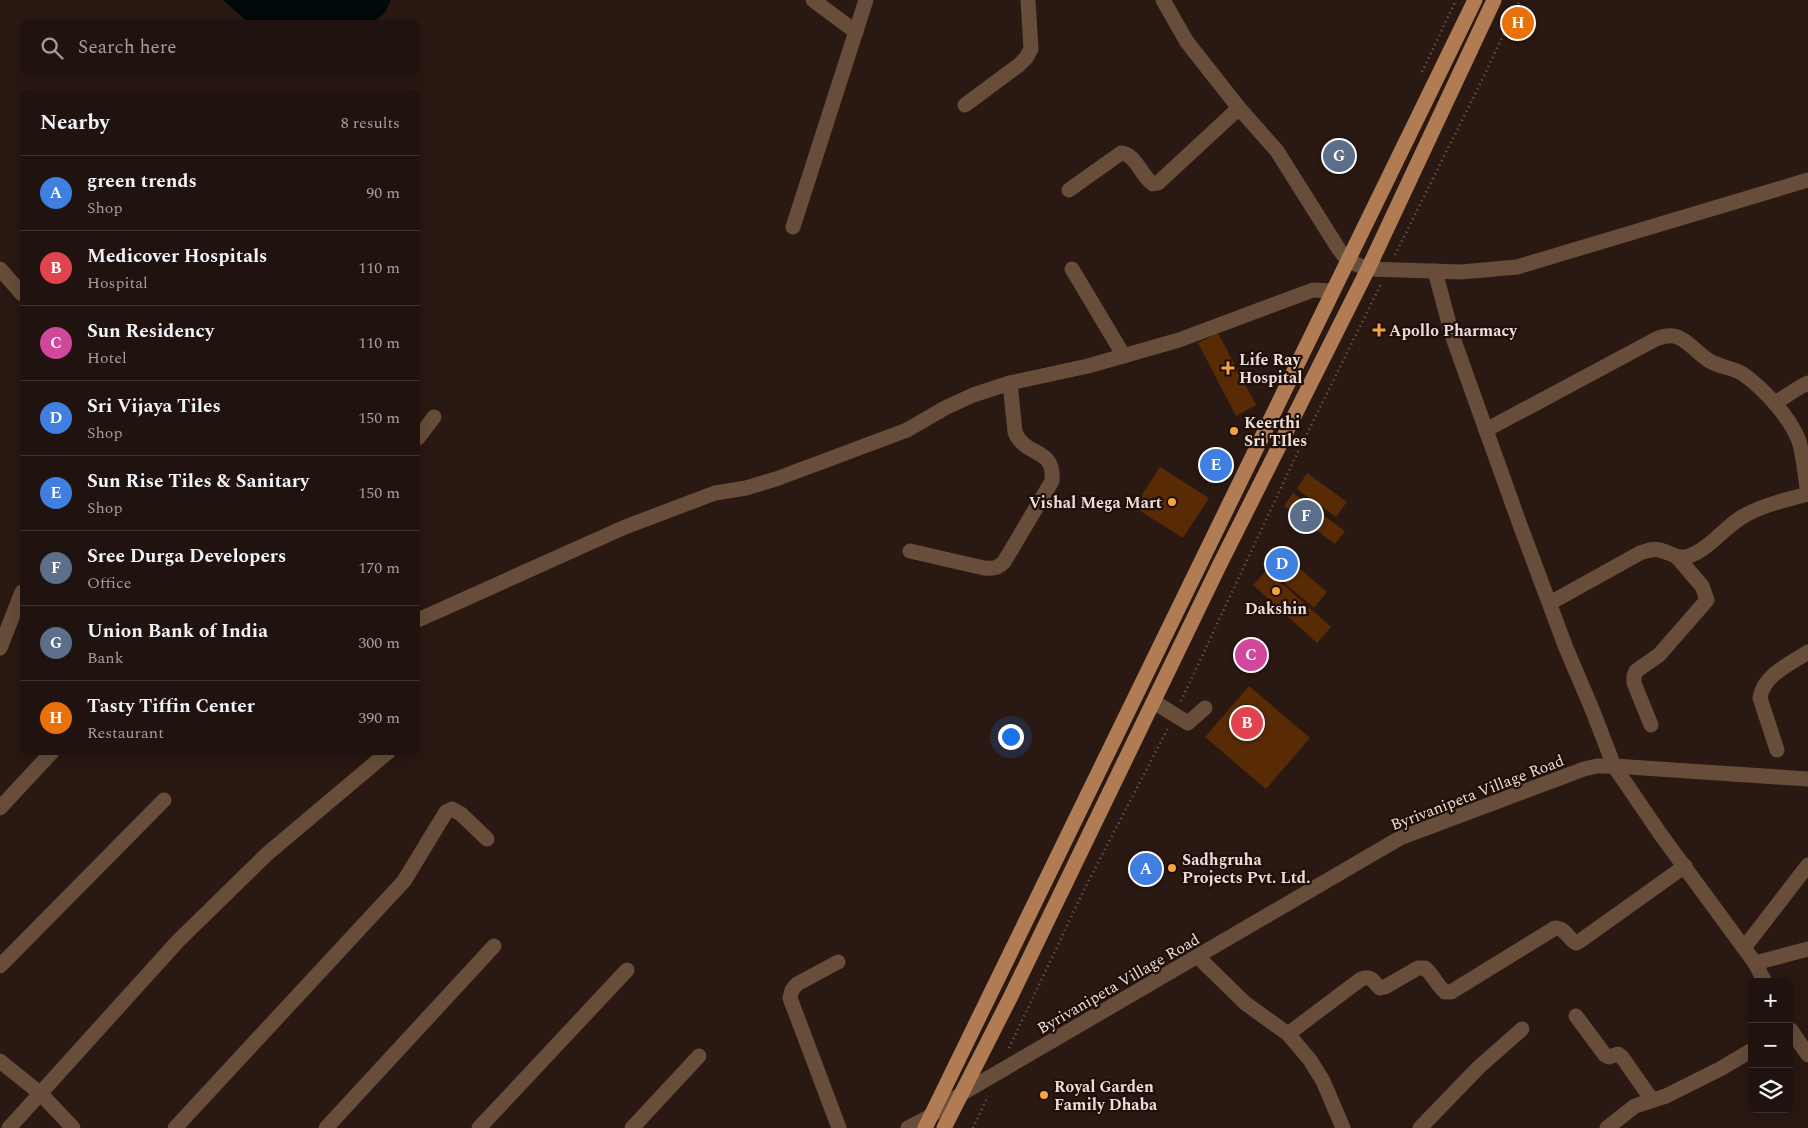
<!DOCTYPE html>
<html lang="en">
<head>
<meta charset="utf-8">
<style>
  :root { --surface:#20120e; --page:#281b17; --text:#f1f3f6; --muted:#a29e9e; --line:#3d322e; --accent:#f4a344 }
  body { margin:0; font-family:Spectral,serif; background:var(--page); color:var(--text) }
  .controls { position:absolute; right:15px; bottom:15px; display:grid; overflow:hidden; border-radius:8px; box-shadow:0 5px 20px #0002 }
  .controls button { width:45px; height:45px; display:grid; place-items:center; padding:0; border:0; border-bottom:1px solid var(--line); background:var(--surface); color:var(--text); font:25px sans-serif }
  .you { position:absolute; left:1010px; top:736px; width:18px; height:18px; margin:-12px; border:4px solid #fff; border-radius:50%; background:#1a73e8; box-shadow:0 0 0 8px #1a73e833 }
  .badge { display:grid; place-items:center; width:32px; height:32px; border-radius:50%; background:var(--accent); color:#fff; font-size:16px; font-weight:700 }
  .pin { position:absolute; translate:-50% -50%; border:2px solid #fff; box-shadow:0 1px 5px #0006 }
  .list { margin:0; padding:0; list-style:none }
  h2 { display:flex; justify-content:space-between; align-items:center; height:65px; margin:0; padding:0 20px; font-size:21px }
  h2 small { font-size:16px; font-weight:400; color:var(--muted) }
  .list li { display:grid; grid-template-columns:32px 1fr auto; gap:15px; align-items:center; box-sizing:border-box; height:75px; padding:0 20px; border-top:1px solid var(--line) }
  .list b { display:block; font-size:19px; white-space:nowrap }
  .list p { margin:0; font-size:16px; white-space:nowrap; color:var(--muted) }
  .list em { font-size:16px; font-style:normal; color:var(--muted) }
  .icon { flex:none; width:28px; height:28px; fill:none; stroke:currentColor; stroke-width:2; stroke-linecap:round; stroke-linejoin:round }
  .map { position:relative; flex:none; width:1808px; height:1128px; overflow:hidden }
  .search { position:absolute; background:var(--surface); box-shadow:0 5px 20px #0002; left:20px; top:20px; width:400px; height:55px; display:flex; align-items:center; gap:12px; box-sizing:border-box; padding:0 18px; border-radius:8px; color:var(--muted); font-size:19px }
  .panel { position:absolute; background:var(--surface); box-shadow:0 5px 20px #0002; left:20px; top:90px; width:400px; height:665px; border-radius:8px }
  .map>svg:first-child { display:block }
  .water { fill:#000909 }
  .building { fill:#582b05 }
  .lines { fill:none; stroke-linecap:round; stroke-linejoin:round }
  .path { stroke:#756560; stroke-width:2.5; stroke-dasharray:1 4; stroke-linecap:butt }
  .minor { stroke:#674d3a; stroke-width:15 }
  .major { stroke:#b17c54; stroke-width:15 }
  .poi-dot { fill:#f4a344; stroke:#200f09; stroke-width:2 }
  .labels { text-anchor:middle; stroke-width:4.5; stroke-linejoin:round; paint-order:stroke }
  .poi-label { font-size:16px; font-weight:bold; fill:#ebdeda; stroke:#200f09; text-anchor:start }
  .street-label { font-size:16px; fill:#ebdeda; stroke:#200f09 }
</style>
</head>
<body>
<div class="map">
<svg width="1808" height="1128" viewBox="0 0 1808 1128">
  <rect width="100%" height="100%" fill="#2a1812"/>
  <path class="water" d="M223,0H391L385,12L374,22H248Z"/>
  <g class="building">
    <path d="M1218,333L1256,405L1236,416L1198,343Z"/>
    <path d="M1160,467L1209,498L1183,538L1134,507Z"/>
    <path d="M1307,473L1347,502L1336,517L1297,489Z"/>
    <path d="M1293,493L1345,531L1335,544L1284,506Z"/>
    <path d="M1276,548L1327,592L1314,608L1262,564Z"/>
    <path d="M1267,570L1331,627L1317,643L1253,585Z"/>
    <path d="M1249,686L1310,738L1266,789L1205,737Z"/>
  </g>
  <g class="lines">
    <g class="path">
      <path d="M1422,72L1456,0"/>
      <path d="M1395,255L1482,80L1520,0"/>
      <path d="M1181,701L1295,458L1381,284"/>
      <path d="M1009,1048L1085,888L1168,728"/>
      <path d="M973,1128L988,1096"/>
    </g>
    <g class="minor">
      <path d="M813,0L856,32"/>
      <path d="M1163,0L1187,42L1239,108L1277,151L1338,248L1348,261L1368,269L1461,272L1517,267L1808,180"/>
      <path d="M965,105L1019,65L1026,58L1031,49L1028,0"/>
      <path d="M1069,190L1121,153C1136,154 1141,176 1153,184L1158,183L1239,108"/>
      <path d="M793,227L866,0"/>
      <path d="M0,269L22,294"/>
      <path d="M1072,269L1124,356"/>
      <path d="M1435,271L1452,335L1520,525L1566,648L1592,709L1614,766L1661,835L1755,963"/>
      <path d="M1775,403L1800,387L1808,383"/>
      <path d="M1486,430L1656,339C1681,328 1689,347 1708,360C1718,367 1732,367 1743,374C1764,389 1790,417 1799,441C1804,457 1805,477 1808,494"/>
      <path d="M418,438L434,417"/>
      <path d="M910,551L984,568C993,569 998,568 1004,562L1052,481C1055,446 1025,458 1015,432L1010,383"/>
      <path d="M1550,603L1640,553C1647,551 1653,548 1659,550C1670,552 1678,560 1689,556C1709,549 1724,528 1742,517C1762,505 1786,500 1808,494"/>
      <path d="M418,620L625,527L715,493L746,488L776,479L907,430L945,408L973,395L1010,383L1088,366L1179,340L1313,290L1333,291"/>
      <path d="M0,648L22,592"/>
      <path d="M1154,702L1188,723L1205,708"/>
      <path d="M1651,725L1634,683V676L1636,671L1659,655L1707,600L1702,586L1677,557"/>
      <path d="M1777,750L1760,698C1763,675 1790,664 1808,652"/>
      <path d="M0,808L52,752"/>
      <path d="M1744,948L1808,865"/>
      <path d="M1198,957L1245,1003L1288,1034L1310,1060L1323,1081L1343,1128"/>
      <path d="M838,962L797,984L792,990L790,998L839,1128"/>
      <path d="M0,966L164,800"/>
      <path d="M1765,982L1755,963L1808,949"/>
      <path d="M1576,1016L1605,1055L1609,1057L1618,1054L1622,1057L1652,1100"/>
      <path d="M1791,1030L1808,1055"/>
      <path d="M1288,1034L1361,979C1372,975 1373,982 1380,988L1385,987L1418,968H1425C1433,975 1437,985 1445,992H1451L1555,928C1566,928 1567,938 1576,943L1580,941L1685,866"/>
      <path d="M0,1061L41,1094L73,1128"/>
      <path d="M9,1128L178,941L267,854L388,752"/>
      <path d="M175,1128L404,881L446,812L452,809L461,814L487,839"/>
      <path d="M326,1128L494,946"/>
      <path d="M479,1128L627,970"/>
      <path d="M632,1128L699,1056"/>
      <path d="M908,1128L931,1116L961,1094L1400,838L1584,769L1597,766H1614L1808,779"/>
      <path d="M1420,1128L1479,1067L1522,1029"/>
      <path d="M1607,1128L1635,1106L1666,1096L1720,1069L1752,1050"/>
    </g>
    <g class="major">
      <path d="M925,1128L1475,0"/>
      <path d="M944,1128L1010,998L1219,566L1368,269L1494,0"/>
    </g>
  </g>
  <g class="poi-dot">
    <path d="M1376.5 322.5h5v5h5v5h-5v5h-5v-5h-5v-5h5z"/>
    <path d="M1225.5 360.5h5v5h5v5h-5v5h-5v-5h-5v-5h5z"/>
    <circle cx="1234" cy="431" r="5"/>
    <circle cx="1172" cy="502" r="5"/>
    <circle cx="1276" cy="591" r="5"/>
    <circle cx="1172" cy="868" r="5"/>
    <circle cx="1044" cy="1095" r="5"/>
  </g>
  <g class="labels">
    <g class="poi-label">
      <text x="1389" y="336">Apollo Pharmacy</text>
      <text x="1239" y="365">Life Ray<tspan x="1239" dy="18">Hospital</tspan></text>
      <text x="1244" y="428">Keerthi<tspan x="1244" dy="18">Sri TIles</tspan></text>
      <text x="1162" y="508" text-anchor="end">Vishal Mega Mart</text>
      <text x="1276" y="614" text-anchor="middle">Dakshin</text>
      <text x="1182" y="865">Sadhgruha<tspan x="1182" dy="18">Projects Pvt. Ltd.</tspan></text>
      <text x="1054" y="1092">Royal Garden<tspan x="1054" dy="18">Family Dhaba</tspan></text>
    </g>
    <g class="street-label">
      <text transform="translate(1477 792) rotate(-21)" y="6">Byrivanipeta Village Road</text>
      <text transform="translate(1118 983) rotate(-30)" y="6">Byrivanipeta Village Road</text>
    </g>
  </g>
</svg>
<div class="controls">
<button>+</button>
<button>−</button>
<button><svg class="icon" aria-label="layers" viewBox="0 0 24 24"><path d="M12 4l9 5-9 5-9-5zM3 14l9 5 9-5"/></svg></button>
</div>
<div class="you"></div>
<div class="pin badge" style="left:1146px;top:869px;background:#3f7fe0">A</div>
<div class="pin badge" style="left:1247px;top:723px;background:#e0444e">B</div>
<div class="pin badge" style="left:1251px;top:655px;background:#d1479c">C</div>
<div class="pin badge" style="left:1282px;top:564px;background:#3f7fe0">D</div>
<div class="pin badge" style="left:1216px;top:465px;background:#3f7fe0">E</div>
<div class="pin badge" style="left:1306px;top:516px;background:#5c6f8a">F</div>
<div class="pin badge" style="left:1339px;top:156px;background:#5c6f8a">G</div>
<div class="pin badge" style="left:1518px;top:23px;background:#e8710a">H</div>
<div class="search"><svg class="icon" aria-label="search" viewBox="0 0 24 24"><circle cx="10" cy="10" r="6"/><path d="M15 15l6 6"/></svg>Search here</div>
<section class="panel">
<h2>Nearby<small>8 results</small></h2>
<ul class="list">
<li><span class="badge" style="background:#3f7fe0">A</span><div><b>green trends</b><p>Shop</p></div><em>90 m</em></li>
<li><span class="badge" style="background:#e0444e">B</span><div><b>Medicover Hospitals</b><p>Hospital</p></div><em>110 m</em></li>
<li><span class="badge" style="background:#d1479c">C</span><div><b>Sun Residency</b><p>Hotel</p></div><em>110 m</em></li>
<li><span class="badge" style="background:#3f7fe0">D</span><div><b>Sri Vijaya Tiles</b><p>Shop</p></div><em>150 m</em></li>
<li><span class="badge" style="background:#3f7fe0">E</span><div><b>Sun Rise Tiles &amp; Sanitary</b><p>Shop</p></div><em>150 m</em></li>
<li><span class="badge" style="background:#5c6f8a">F</span><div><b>Sree Durga Developers</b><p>Office</p></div><em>170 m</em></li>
<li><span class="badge" style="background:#5c6f8a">G</span><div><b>Union Bank of India</b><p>Bank</p></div><em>300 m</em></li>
<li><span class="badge" style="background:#e8710a">H</span><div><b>Tasty Tiffin Center</b><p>Restaurant</p></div><em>390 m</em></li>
</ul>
</section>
</div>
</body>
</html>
